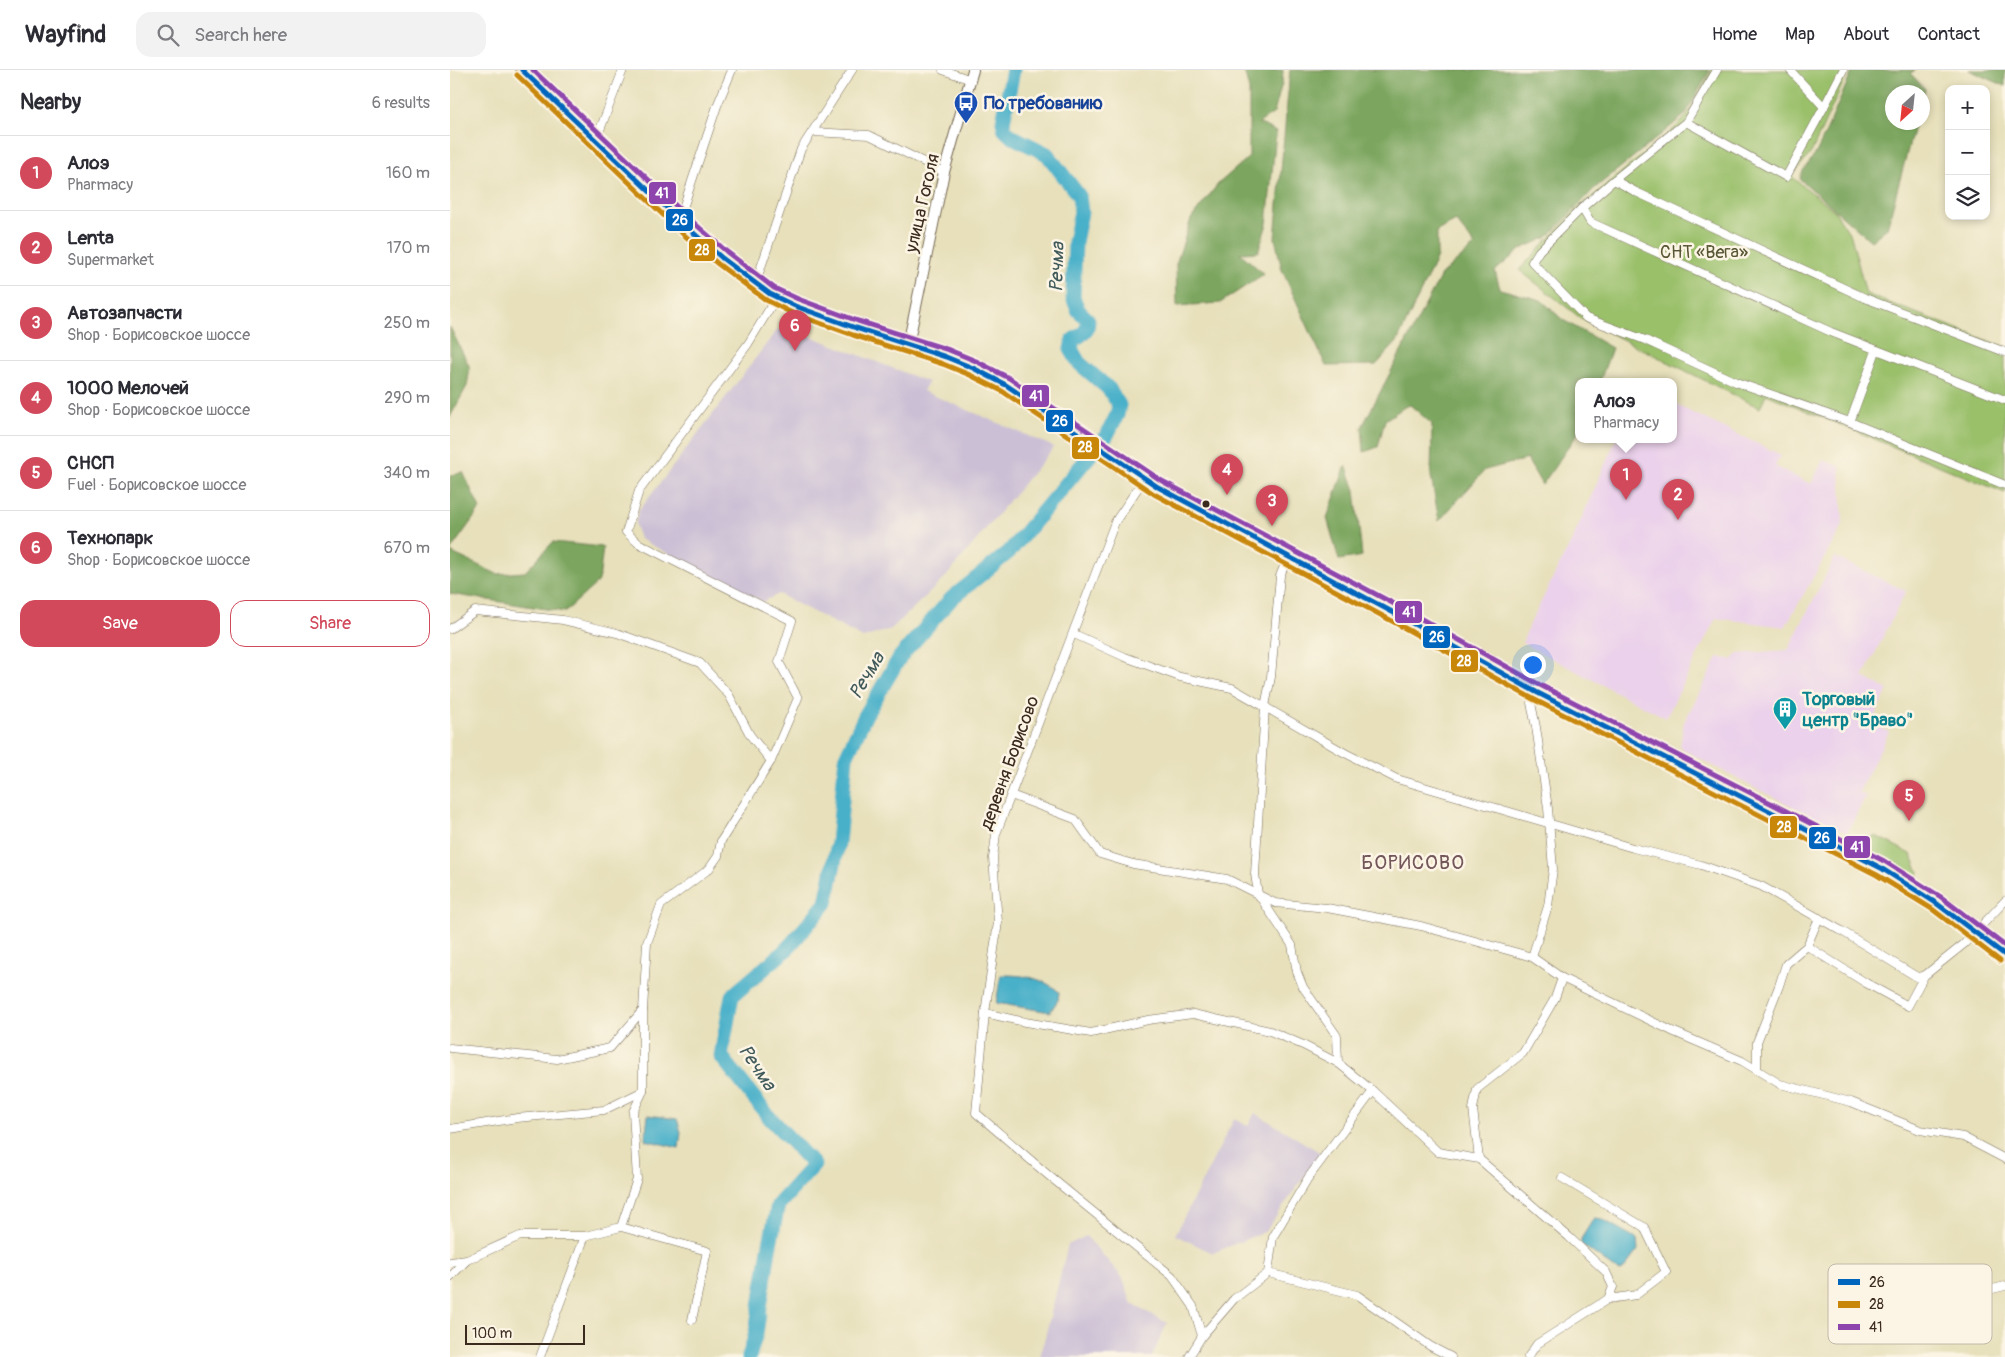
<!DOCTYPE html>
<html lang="en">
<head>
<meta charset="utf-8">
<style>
  :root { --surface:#fff; --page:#f2f2f3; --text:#2b2b33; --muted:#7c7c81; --line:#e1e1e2; --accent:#d1495b }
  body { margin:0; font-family:Pangolin,sans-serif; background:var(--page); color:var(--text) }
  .controls { position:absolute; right:15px; top:15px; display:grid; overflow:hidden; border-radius:10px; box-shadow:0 2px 8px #0003 }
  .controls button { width:45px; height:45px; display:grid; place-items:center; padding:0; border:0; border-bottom:1px solid var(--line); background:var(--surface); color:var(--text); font:25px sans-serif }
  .compass { position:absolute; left:1435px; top:15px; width:45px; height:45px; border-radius:50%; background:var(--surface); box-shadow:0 2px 8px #0003; rotate:207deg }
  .scale { position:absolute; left:15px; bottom:12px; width:120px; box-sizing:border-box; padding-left:5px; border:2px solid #3b2a1e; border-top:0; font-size:14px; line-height:18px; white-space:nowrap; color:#3b2a1e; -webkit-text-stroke:4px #fcf5e5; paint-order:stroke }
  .you { position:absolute; left:1082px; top:594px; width:18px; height:18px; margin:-12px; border:4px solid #fff; border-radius:50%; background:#1a73e8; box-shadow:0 0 0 8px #1a73e833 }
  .badge { display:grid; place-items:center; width:32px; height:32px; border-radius:50%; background:var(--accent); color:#fff; font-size:16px; font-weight:700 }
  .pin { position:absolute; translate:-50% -41px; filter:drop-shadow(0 1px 2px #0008) }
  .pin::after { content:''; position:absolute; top:26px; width:18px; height:15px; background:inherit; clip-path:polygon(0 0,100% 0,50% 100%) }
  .popup { position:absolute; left:1125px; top:308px; width:102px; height:65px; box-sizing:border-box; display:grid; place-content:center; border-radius:10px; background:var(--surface); filter:drop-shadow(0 1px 4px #0005); font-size:16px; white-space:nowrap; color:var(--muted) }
  .popup b { font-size:19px; color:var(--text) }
  .popup::after { content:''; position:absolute; left:50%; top:100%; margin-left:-10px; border:10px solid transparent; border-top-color:var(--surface) }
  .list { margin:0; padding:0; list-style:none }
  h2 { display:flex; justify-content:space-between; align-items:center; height:65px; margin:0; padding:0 20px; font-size:21px }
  h2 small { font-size:16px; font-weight:400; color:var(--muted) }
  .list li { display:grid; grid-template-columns:32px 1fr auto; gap:15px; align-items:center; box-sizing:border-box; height:75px; padding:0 20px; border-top:1px solid var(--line) }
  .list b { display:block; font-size:19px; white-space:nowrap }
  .list p { margin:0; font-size:16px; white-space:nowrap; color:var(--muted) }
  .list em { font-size:16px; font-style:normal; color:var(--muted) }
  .actions { display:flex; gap:10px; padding:15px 20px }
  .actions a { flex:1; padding:11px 0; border:1px solid var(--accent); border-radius:15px; text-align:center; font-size:18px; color:var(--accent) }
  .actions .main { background:var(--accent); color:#fff }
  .icon { flex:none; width:28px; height:28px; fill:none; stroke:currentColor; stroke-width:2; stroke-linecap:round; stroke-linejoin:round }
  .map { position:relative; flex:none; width:1555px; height:1287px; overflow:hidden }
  header { display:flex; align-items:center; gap:30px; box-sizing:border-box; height:70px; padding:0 25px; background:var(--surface); border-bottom:1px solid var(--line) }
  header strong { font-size:24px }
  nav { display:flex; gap:28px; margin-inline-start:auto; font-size:18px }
  .search { width:350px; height:45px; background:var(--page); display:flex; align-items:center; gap:12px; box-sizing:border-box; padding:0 18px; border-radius:15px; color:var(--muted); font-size:19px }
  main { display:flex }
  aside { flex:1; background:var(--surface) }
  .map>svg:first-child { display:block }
  .built { fill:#ebd1eb }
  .industrial { fill:#cbbfd5 }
  .green { fill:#9ac06b; stroke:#6a7544 }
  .forest { fill:#7ba65f; stroke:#5b683e }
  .water { fill:#4ab0c9; stroke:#426d74 }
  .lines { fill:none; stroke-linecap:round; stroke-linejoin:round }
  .river { stroke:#4ab0c9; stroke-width:15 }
  .minor-casing { stroke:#776a55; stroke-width:9 }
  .tertiary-casing { stroke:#776a55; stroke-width:12 }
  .primary-casing { stroke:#776a55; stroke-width:14 }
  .minor { stroke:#fff; stroke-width:8 }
  .tertiary { stroke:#fff; stroke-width:10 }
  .primary { stroke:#f8bd88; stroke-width:12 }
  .bus-1-casing { stroke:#fcf5e5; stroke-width:9 }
  .bus-2-casing { stroke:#fcf5e5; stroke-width:9 }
  .bus-3-casing { stroke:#fcf5e5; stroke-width:9 }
  .bus-1 { stroke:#0065bd; stroke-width:5 }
  .bus-2 { stroke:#c88708; stroke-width:5 }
  .bus-3 { stroke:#8e44ad; stroke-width:5 }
  .bus-dot { fill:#3b2a1e; stroke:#fcf5e5; stroke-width:2 }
  .labels { text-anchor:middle; stroke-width:5; stroke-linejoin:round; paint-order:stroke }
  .transit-label { font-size:18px; font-weight:bold; fill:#164399; stroke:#fcf5e5; text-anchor:start }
  .street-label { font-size:18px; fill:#3b2a1e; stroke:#fcf5e5 }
  .park-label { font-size:18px; fill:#585735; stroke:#fcf5e5 }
  .culture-label { font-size:18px; font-weight:bold; fill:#0d838f; stroke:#fcf5e5; text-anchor:start }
  .water-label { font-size:19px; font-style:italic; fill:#40595a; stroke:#fcf5e5 }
  .quarter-label { font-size:20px; letter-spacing:1px; fill:#72565a; stroke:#fcf5e5 }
  .key { fill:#fcf5e5; stroke:#c2b8a9; stroke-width:1 }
  .key-label { font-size:14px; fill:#3b2a1e }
  .line-badge { stroke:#fcf5e5; stroke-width:2 }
  .badge-label { font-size:14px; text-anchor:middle; font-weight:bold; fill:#fff }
</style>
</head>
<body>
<header>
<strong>Wayfind</strong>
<div class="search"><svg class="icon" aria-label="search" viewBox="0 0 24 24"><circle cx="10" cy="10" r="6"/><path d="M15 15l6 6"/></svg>Search here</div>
<nav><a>Home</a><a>Map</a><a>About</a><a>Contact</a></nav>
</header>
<main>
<aside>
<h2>Nearby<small>6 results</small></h2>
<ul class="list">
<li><span class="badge">1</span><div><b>Алоэ</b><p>Pharmacy</p></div><em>160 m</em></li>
<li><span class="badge">2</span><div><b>Lenta</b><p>Supermarket</p></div><em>170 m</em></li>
<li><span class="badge">3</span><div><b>Автозапчасти</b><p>Shop · Борисовское шоссе</p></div><em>250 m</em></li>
<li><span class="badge">4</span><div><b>1000 Мелочей</b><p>Shop · Борисовское шоссе</p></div><em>290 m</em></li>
<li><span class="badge">5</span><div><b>СНСП</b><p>Fuel · Борисовское шоссе</p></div><em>340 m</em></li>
<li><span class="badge">6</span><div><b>Технопарк</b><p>Shop · Борисовское шоссе</p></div><em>670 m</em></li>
</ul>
<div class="actions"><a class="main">Save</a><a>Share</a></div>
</aside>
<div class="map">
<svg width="1555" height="1287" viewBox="0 0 1555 1287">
  <rect width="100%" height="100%" fill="#fcf5e5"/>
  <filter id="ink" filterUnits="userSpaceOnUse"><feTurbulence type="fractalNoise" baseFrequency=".02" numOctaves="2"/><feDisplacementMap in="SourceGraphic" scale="10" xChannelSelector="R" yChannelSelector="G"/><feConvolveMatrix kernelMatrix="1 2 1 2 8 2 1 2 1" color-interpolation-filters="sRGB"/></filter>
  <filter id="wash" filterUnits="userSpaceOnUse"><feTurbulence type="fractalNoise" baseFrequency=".0096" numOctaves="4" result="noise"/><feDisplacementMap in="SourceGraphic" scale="20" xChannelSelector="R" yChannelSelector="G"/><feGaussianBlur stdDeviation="1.12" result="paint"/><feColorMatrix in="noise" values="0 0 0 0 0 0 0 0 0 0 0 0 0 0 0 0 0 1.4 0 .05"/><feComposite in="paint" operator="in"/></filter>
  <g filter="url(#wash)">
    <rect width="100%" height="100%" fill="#e7e0bb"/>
    <g class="built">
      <path d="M1224,334L1331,385L1325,396L1361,414L1373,390L1390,396L1393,455L1335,557L1266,548L1216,648L1072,573L1079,556L1123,468L1166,369H1224Z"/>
      <path d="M1385,487L1456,521L1413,607L1438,620L1421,653L1439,662L1409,722L1416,726L1397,763L1297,714L1234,680L1230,676L1234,652L1268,587L1283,590L1287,584L1338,580Z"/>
    </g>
    <g class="industrial">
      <path d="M337,257L478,312L473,321L604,377L494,509L441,559L413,568L329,524L312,532L190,469L185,454L188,442L327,260Z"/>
      <path d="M805,1043L871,1083L816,1161L763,1183L725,1165L784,1049L798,1056Z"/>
      <path d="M636,1166L672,1207L682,1234L717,1253L702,1287H590L618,1175Z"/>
    </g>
    <g class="green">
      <path d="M1262,0H1399L1361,83L1341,106L1385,141L1401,166L1416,224L1555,277V423L1316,324L1310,338L1132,249L1069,200L1127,139L1226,57L1237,46Z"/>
      <path d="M1426,766L1461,784L1469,802L1467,807L1406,774L1407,771Z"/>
    </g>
    <g class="forest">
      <path d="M794,0H833L832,13L824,43L809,53L826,62L817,154L808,182L790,183L814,204L770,233L727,236L726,194L741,149L768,114L799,87V20Z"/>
      <path d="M840,0H1260L1235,45L1144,119L1098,167L1071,179L1045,201L1050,219L1091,230L1113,250L1162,278L1150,311H1128V363L1092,415L1077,389L1035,400L989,451L981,406L982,354L959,334L935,350L928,377L914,382L912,357L991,205L1025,175L1006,151L987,161V187L947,272L926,295L876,296L832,200L825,168Z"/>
      <path d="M1403,0H1466L1460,3L1475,19L1473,27L1472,22H1442V52L1465,53L1437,158L1421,171L1350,109C1352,98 1361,92 1366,83C1380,56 1390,27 1403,0Z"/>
      <path d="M1519,0H1555V16Z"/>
      <path d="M0,257L20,298L17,316L0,347Z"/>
      <path d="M896,395L905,420L912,486L889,490L877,448Z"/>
      <path d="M13,402L30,439L0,481V406Z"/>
      <path d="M103,472L153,477L149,511L115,542L0,524V482L47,504L75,502Z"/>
    </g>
    <g class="water">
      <path d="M551,905C573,905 592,907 609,922L608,930L600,942L546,933Z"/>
      <path d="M198,1045L227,1049L231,1062L229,1078L195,1070Z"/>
      <path d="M1144,1148L1152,1149L1187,1169L1188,1180L1173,1200L1168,1201L1131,1174V1169Z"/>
    </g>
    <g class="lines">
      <path class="river" d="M299,1287L306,1263L319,1179L328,1135L364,1095L319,1047L271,986L282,926L337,879L376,833L388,773L396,687L415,646L450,587L502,528L559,482L657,365L667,345L669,335L659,319L629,293L621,279L623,270C633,264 638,262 638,250L628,240L623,227L625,172L631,142L629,126L597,84L561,66L555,60L553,52L563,0"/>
    </g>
  </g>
  <g filter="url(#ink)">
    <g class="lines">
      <defs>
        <g id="minor">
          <path d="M493,0L521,10"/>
          <path d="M1374,37L1393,0"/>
          <path d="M1236,52L1336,107L1374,37L1340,0"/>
          <path d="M362,62L419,65L494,102"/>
          <path d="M146,70L173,0"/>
          <path d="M1164,110L1236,52L1267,0"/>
          <path d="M1132,138L1089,181L1082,192L1136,248L1195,270L1286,312L1400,352L1555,415"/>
          <path d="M229,150L267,36L282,0"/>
          <path d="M305,215L351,79L402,0"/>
          <path d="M1555,282L1415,228L1186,122L1164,110L1132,138L1140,152L1381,262L1555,330"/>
          <path d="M1400,352L1426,281"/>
          <path d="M694,409L665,452L546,764L543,788L548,852L535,943L526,1043L598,1105L722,1206L743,1236L752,1266L739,1287"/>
          <path d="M838,487L830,506L821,607L815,636L805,804L808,824L842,875L847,902L853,917L887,966L888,993"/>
          <path d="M0,559L25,541L113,550L167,563L250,593L279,625L300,665L321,691"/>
          <path d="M624,564L675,587L730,607L782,618L895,683L947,709L1183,778L1251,795L1311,816L1390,860L1467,907L1474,906L1514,874L1555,831"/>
          <path d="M561,725L625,749L650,784L683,794L777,809L825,833L877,838L971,856L1082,887L1112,908L1222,961L1292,991L1330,1014L1401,1032L1470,1060L1513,1067L1555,1089"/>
          <path d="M1357,876L1416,913L1458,936L1474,906"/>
          <path d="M1082,887L1098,836L1103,799L1098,738L1086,657L1081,633L1086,622"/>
          <path d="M535,943L575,952L641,963L698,950L743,944L820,961L853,975L888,993L923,1021L988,1082L1029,1089L1119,1167L1156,1202L1163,1217L1158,1229L1087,1274L1078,1287"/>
          <path d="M0,978L107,989L160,978L193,940"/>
          <path d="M1307,1000V972L1329,916L1336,894L1357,876L1369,848"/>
          <path d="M0,1059L67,1048L154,1040L193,1021"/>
          <path d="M1029,1089L1023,1039L1027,1019L1073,983L1105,928L1112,908"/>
          <path d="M1112,1108L1194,1157L1216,1202L1186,1225L1158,1229"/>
          <path d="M171,1157L187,1109L183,1042L193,1021V940L197,873L211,835L259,799L268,786L271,771L321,691L348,628L329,592L342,551L188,473L176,462L189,421L298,274L326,228"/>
          <path d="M0,1192L17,1190L70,1166H135L171,1157L257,1181L242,1250"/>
          <path d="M818,1203L823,1167L858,1108L923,1021"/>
          <path d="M0,1207L17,1190"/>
          <path d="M1518,1225L1555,1216"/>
          <path d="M752,1266L784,1229L818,1203L907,1225L980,1276L1001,1287"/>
          <path d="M90,1287L135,1166"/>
        </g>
        <path id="tertiary" d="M458,275L494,102L523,0"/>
        <path id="primary" d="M72,0L238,158L272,188L320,224L345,236L406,258L496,287L523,298L556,315L708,417L946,544L1086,622L1431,798L1486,833L1555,885"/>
      </defs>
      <use href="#minor" class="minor-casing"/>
      <use href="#tertiary" class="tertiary-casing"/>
      <use href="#primary" class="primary-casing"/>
      <use href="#minor" class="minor"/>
      <use href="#tertiary" class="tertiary"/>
      <use href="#primary" class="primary"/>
      <defs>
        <path id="bus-1" d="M72,0L238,158L272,188L320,224L345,236L406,258L496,287L523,298L556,315L708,417L946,544L1086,622L1431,798L1486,833L1555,885"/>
        <path id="bus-2" d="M67,5L233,164L268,194L316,230L342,243L403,265L493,294L520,305L552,321L704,424L942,551L1083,629L1427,805L1482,839L1550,891"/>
        <path id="bus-3" d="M83,0L243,152L277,182L324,218L348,229L408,251L499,280L526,291L559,308L712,411L950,537L1090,615L1434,791L1491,827L1555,876"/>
      </defs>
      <use href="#bus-1" class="bus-1-casing"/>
      <use href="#bus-2" class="bus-2-casing"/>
      <use href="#bus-3" class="bus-3-casing"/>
      <use href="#bus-1" class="bus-1"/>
      <use href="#bus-2" class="bus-2"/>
      <use href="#bus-3" class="bus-3"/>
    </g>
  </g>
  <defs>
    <symbol id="bus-pin" viewBox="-11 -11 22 30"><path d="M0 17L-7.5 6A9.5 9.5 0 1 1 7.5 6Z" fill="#1a4fb4" stroke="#fcf5e5"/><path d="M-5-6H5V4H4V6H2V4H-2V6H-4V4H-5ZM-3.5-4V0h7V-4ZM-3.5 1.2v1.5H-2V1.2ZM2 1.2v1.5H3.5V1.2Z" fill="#fff"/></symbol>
    <symbol id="building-pin" viewBox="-11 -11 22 30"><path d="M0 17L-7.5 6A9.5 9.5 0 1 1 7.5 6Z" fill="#0f9aa8" stroke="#fcf5e5"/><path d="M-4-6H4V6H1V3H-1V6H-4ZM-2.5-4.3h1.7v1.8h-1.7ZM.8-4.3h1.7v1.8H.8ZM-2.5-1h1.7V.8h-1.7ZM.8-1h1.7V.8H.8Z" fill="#fff"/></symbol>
  </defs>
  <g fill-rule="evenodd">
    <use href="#bus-pin" x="502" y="19" width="28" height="38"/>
    <use href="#building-pin" x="1321" y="625" width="28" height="38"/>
  </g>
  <circle class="bus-dot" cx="756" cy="434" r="4.5"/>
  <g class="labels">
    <g class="transit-label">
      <text x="534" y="39">По требованию</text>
    </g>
    <g class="street-label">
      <text transform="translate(472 133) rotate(-77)" y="6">улица Гоголя</text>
      <text transform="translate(559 693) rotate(-70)" y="6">деревня Борисово</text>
    </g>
    <g class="park-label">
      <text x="1254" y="188">СНТ «Вега»</text>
    </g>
    <g class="culture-label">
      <text x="1352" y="635">Торговый<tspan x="1352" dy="21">центр "Браво"</tspan></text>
    </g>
    <g class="water-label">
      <text transform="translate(606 197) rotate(-88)" y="7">Речма</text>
      <text transform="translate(416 605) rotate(-59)" y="7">Речма</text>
      <text transform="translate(308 997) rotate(56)" y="7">Речма</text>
    </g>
    <g class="quarter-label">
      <text x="963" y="799">БОРИСОВО</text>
    </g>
  </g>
  <rect x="1378" y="1194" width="164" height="80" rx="8" class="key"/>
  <rect x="1388" y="1209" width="22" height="6" fill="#0065bd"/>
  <rect x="1388" y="1231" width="22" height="7" fill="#c88708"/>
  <rect x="1388" y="1254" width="22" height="6" fill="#8e44ad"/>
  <g class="key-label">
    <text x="1419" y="1217">26</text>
    <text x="1419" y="1239">28</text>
    <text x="1419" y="1262">41</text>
  </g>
  <g class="line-badge">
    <rect x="198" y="111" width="29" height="24" rx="5" fill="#8e44ad"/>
    <rect x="215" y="138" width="29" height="24" rx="5" fill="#0065bd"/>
    <rect x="238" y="168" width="28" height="24" rx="5" fill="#c88708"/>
    <rect x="571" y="314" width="29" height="24" rx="5" fill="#8e44ad"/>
    <rect x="595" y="339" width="29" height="24" rx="5" fill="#0065bd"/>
    <rect x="621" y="366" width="29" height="24" rx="5" fill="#c88708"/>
    <rect x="944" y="530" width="29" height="24" rx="5" fill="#8e44ad"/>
    <rect x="972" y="555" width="29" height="24" rx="5" fill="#0065bd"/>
    <rect x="1000" y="579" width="29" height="24" rx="5" fill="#c88708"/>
    <rect x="1319" y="745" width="29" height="24" rx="5" fill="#c88708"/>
    <rect x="1358" y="756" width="29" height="24" rx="5" fill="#0065bd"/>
    <rect x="1393" y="765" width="28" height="24" rx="5" fill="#8e44ad"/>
  </g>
  <g class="badge-label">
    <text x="212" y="128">41</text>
    <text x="230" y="155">26</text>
    <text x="252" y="185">28</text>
    <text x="586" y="331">41</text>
    <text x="610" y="356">26</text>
    <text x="635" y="382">28</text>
    <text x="959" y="547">41</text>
    <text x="987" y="572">26</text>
    <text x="1014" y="596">28</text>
    <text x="1334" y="762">28</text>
    <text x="1372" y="773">26</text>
    <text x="1407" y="782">41</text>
  </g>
</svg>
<div class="controls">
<button>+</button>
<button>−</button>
<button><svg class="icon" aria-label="layers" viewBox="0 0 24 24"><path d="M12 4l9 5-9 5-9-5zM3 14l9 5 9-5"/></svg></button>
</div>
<svg class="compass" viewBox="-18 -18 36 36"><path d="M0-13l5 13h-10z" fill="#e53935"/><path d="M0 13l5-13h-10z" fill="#7c7c81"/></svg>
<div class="scale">100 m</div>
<div class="you"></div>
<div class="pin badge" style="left:1176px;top:430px">1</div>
<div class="popup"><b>Алоэ</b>Pharmacy</div>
<div class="pin badge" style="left:1228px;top:450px">2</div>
<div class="pin badge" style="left:822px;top:456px">3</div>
<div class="pin badge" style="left:777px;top:425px">4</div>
<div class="pin badge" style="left:1459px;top:751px">5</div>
<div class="pin badge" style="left:345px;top:281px">6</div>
</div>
</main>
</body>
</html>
